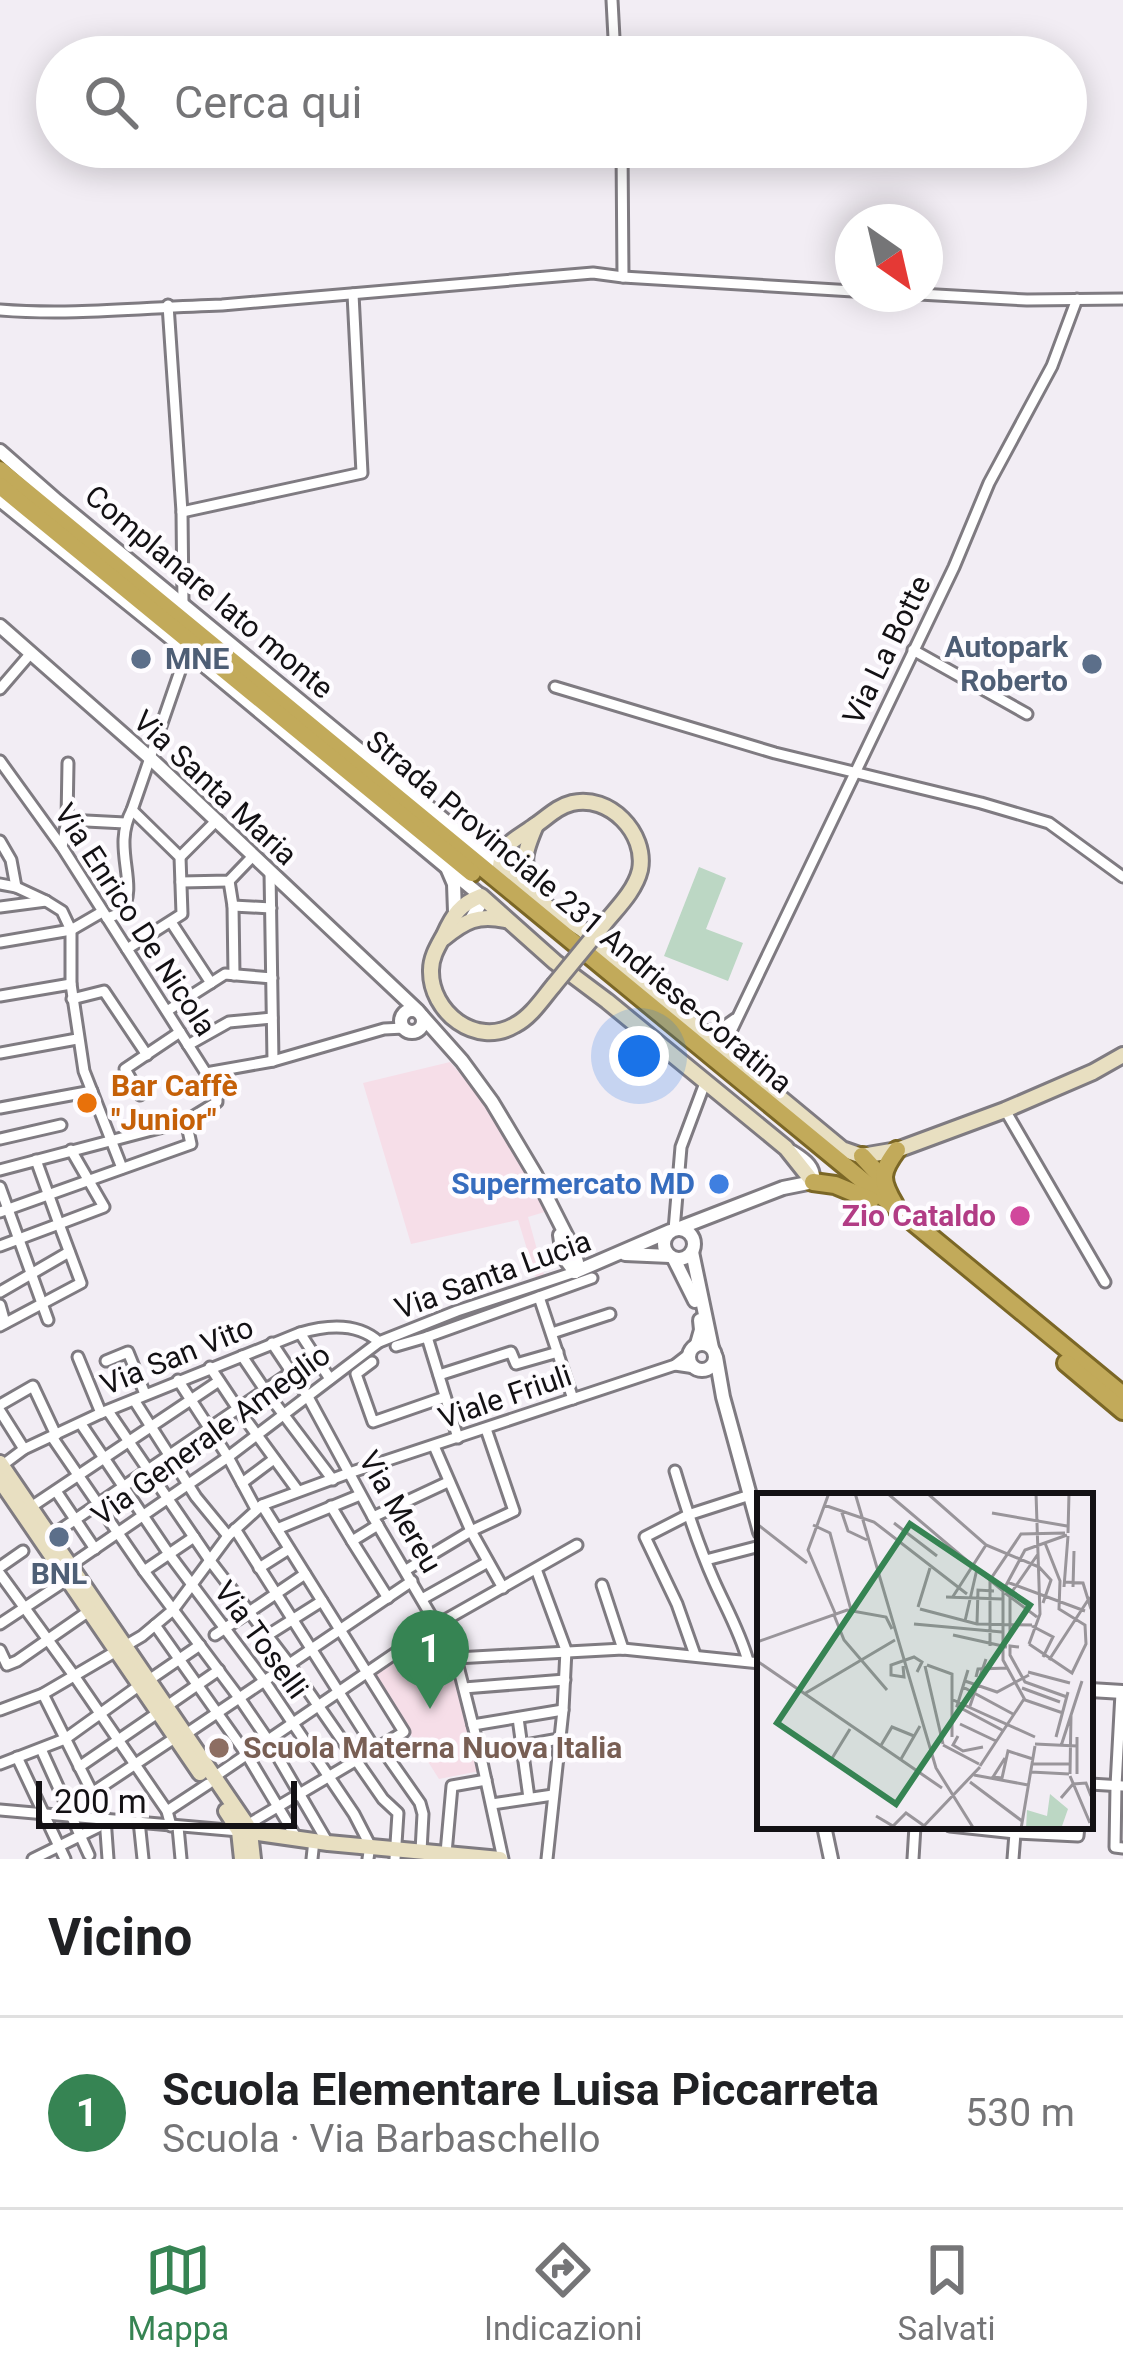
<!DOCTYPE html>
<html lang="it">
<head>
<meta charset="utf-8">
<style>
  :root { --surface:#fff; --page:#f2f2f2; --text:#202124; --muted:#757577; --line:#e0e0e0; --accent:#368453 }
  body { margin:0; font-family:Roboto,sans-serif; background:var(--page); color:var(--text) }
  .compass { position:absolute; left:835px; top:204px; width:108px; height:108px; border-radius:50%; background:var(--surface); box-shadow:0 6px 30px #0003; rotate:146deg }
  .scale { position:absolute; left:36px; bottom:30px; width:261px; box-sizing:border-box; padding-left:12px; border:6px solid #131114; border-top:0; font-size:33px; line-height:42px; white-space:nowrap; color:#131114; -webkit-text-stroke:9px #fefcff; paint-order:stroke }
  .you { position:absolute; left:639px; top:1056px; width:42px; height:42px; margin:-30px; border:9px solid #fff; border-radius:50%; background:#1a73e8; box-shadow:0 0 0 18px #1a73e833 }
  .badge { display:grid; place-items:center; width:78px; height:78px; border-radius:50%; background:var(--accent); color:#fff; font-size:39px; font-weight:700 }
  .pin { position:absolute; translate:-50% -99px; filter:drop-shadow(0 3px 6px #0008) }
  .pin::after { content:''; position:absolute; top:63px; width:42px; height:36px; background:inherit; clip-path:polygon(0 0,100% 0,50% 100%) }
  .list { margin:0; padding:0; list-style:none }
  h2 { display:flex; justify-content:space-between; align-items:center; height:156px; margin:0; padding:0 48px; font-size:51px }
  h2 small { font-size:39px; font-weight:400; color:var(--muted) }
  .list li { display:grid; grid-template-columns:78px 1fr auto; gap:36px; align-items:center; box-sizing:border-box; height:192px; padding:0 48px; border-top:3px solid var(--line) }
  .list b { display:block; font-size:45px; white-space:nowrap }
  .list p { margin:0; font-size:39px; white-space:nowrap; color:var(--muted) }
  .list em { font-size:39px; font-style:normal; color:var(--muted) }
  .icon { flex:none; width:66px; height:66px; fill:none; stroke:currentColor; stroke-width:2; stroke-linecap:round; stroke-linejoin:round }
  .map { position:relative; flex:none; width:1123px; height:1859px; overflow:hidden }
  .search { position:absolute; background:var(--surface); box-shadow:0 6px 30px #0003; left:36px; right:36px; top:36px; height:132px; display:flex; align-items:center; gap:30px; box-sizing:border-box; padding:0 42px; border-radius:66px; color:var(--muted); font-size:45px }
  .sheet { height:348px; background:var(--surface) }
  nav { display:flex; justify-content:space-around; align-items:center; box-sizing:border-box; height:168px; border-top:3px solid var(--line); background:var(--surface); font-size:33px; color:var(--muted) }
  nav a { display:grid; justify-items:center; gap:6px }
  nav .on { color:var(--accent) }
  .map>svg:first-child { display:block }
  .education { fill:#f6dee8 }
  .grass { fill:#bcd7c4 }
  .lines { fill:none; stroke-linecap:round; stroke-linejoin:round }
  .minor-casing { stroke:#7f7b81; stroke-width:15 }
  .tertiary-casing { stroke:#7f7b81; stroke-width:18 }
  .secondary-casing { stroke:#7f7b81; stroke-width:20 }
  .trunk-casing { stroke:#7b6726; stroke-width:22 }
  .minor { stroke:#fff; stroke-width:9 }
  .tertiary { stroke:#fff; stroke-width:12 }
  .secondary { stroke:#e8dfc1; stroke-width:14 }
  .trunk { stroke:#c2aa5a; stroke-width:16 }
  .secondary-bridge-casing { stroke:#7f7b81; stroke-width:20; stroke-linecap:butt }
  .secondary-bridge { stroke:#e8dfc1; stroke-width:14 }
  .service-dot { fill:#5c6f8a; stroke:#fefcff; stroke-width:4.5 }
  .food-dot { fill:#e8710a; stroke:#fefcff; stroke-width:4.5 }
  .shop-dot { fill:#3f7fe0; stroke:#fefcff; stroke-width:4.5 }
  .hotel-dot { fill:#d1479c; stroke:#fefcff; stroke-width:4.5 }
  .education-dot { fill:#8d6e63; stroke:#fefcff; stroke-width:4.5 }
  .labels { text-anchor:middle; stroke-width:9; stroke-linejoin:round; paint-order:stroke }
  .street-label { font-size:30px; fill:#131114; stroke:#fefcff }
  .service-label { font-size:30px; font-weight:bold; fill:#4e5e75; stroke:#fefcff; text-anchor:end }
  .food-label { font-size:30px; font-weight:bold; fill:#c56008; stroke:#fefcff; text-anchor:start }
  .shop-label { font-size:30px; font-weight:bold; fill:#366cbe; stroke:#fefcff; text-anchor:end }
  .hotel-label { font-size:30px; font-weight:bold; fill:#b23c85; stroke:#fefcff; text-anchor:end }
  .education-label { font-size:30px; font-weight:bold; fill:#785e54; stroke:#fefcff; text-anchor:start }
  .inset-road { fill:none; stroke:#99959a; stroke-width:3 }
  .view { fill:#368453; fill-opacity:0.15; stroke:#368453; stroke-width:6 }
  .inset-edge { fill:none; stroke:#131114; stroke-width:6 }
</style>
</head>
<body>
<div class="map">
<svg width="1123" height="1859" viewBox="0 0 1123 1859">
  <rect width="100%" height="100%" fill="#f2edf4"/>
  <g class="education">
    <path d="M450,1062L482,1099L507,1135L548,1211L528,1217L544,1275L536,1278L518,1220L411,1244L363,1083Z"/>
    <path d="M435,1631L455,1663L480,1771L439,1779L372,1673Z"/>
  </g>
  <path class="grass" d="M699,867L726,878L706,929L743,943L728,981L664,956Z"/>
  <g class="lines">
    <defs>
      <g id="minor">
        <path d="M612,0L615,57"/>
        <path d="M622,147L623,277"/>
        <path d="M919,294L1027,300L1123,299"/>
        <path d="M168,305L182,512L183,604"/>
        <path d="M0,310C74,316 148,307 222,305L593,273L623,277L853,291"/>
        <path d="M182,512L362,473L353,294"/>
        <path d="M913,650L1027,714"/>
        <path d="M555,687L775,753L981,803L1049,823L1123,877"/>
        <path d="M0,689L31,653"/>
        <path d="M0,761L62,847L206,1073L273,1061L384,1029L404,1028"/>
        <path d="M67,820L125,823"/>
        <path d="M0,841L11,860L16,887"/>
        <path d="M62,847L67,820L68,763"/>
        <path d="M180,857L217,820"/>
        <path d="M270,872L273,1061"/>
        <path d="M229,881L233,906L234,975"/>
        <path d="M181,882L229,881L253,856"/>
        <path d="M0,884L16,887L46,901L62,911L71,930V984L84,1071L122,1168"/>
        <path d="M233,906L271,908"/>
        <path d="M0,907L46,901"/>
        <path d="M107,918L121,913C140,883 111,849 132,810L187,651"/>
        <path d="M171,922L211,983"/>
        <path d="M0,942L71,930L102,912"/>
        <path d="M127,949L182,914L180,857L132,810"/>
        <path d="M0,996L71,984"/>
        <path d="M72,999L104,991L147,1055"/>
        <path d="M167,1011L225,974L272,978"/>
        <path d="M702,1033L725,1026L735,1019"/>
        <path d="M188,1045L229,1022L272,1018"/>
        <path d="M722,1050L954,567L989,483L1052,366L1077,299"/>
        <path d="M0,1053L77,1039"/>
        <path d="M140,1095L125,1069L180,1032"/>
        <path d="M0,1108L92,1091"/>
        <path d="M1005,1110L1105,1282"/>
        <path d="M0,1139L61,1125"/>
        <path d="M0,1170L186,1121L217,1102L216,1072"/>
        <path d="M0,1187L48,1320"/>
        <path d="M0,1212L191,1144L186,1121"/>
        <path d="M674,1230L681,1147L705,1083"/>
        <path d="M0,1246L59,1224L36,1160"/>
        <path d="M0,1292L69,1252"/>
        <path d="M539,1297L573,1399"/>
        <path d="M0,1305L5,1323"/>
        <path d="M0,1326L81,1283L59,1224L104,1207L71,1150"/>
        <path d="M300,1333L330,1379"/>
        <path d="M552,1333L610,1314"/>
        <path d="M427,1337L592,1278"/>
        <path d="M272,1343L308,1397L373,1517L456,1658L480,1753L503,1859"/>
        <path d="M396,1346L427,1337L458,1438"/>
        <path d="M242,1356L265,1390L333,1480"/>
        <path d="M78,1357L101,1413"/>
        <path d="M106,1361L128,1352L145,1394"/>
        <path d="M372,1362L356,1374L373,1422L445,1397"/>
        <path d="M675,1365L695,1368"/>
        <path d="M210,1367L238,1409L298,1491"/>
        <path d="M439,1375L511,1352L516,1364L558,1352"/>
        <path d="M178,1380L228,1457L256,1509"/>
        <path d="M134,1400L196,1497L228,1536"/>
        <path d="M0,1405L33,1386L56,1435"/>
        <path d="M0,1411L24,1449"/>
        <path d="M108,1411L211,1562L290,1665L383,1799L398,1813L395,1859"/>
        <path d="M81,1424L169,1554L265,1682L354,1814L370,1845L368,1859"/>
        <path d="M52,1437L144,1571L240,1699L268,1740L328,1843"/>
        <path d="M434,1446L471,1531L503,1588"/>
        <path d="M0,1467L24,1449L101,1413L300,1333C327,1325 357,1322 379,1342"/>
        <path d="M675,1471C686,1508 698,1545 714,1581C726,1608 740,1632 748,1661"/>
        <path d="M242,1483L274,1459"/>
        <path d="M56,1491L95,1549"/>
        <path d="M331,1506L352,1541"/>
        <path d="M31,1507L219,1381"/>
        <path d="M373,1517L448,1482"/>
        <path d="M378,1525L352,1541L388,1598"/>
        <path d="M235,1529L375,1749"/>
        <path d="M277,1529L360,1495"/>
        <path d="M51,1536L315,1356"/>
        <path d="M706,1560L760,1546"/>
        <path d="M71,1565L228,1457L379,1342L457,1311L575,1272"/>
        <path d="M0,1567L23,1551"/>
        <path d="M259,1568L289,1549"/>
        <path d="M536,1569L566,1650L563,1710L547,1859"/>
        <path d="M406,1570L471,1531L514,1511L486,1429"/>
        <path d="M144,1571L194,1537"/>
        <path d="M0,1574L75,1677L167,1811L171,1826"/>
        <path d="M602,1585L623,1649"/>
        <path d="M422,1599L488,1562"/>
        <path d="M0,1624L68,1579"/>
        <path d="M155,1625L247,1755L296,1837"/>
        <path d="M215,1635L305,1574"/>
        <path d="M268,1635L322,1601"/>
        <path d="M0,1650L7,1665L17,1661L89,1611"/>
        <path d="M695,1655L677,1604L645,1537L688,1515L750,1495"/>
        <path d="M456,1658L623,1649L760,1663"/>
        <path d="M149,1680L200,1645"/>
        <path d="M464,1688L565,1680"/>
        <path d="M1121,1693L1116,1786L1115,1847L1123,1848"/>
        <path d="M43,1694L105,1818L108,1859"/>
        <path d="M167,1706L219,1670"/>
        <path d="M0,1710L43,1694L142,1636L173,1610L228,1536L262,1505L349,1473L675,1365L689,1354"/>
        <path d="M518,1718L529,1798"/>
        <path d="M473,1725L563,1710"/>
        <path d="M186,1734L412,1581"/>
        <path d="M380,1746L420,1803L423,1814L421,1851"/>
        <path d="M41,1749L89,1855"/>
        <path d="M480,1753L559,1739"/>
        <path d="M17,1757L65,1859"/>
        <path d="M0,1764L65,1739L140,1685"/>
        <path d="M79,1767L159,1712"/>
        <path d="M214,1777L438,1624L577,1545"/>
        <path d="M1090,1784L1123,1786"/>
        <path d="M92,1793L176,1737"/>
        <path d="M492,1804L553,1795"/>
        <path d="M0,1810L239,1831"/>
        <path d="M167,1811L208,1784"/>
        <path d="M139,1821L143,1859"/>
        <path d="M247,1825L404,1732L262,1505"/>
        <path d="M950,1826L1015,1833L1078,1836L1079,1826"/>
        <path d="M178,1827L181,1859"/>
        <path d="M446,1853L452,1786L486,1780"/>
        <path d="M33,1859L98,1827L105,1818"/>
        <path d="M312,1859L314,1840"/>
        <path d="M913,1859L915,1826"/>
        <path d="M1013,1859L1015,1833"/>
      </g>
      <g id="tertiary">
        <path d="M0,451L57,501L500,866L523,856"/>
        <path d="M0,500L187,651L481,896L480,904L472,918"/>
        <path d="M0,626L149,757L418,1011"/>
        <path d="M448,870L454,884L455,912"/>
        <circle cx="412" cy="1021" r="11"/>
        <path d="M422,1016L462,1061L492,1102L535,1174L573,1249L577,1262L575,1272"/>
        <circle cx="679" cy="1244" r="15"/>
        <path d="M677,1229L783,1188L813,1182C815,1166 804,1160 792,1152"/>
        <path d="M560,1235L563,1256L575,1272"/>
        <path d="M692,1252L712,1348"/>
        <path d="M625,1254L670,1256"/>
        <path d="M674,1259L695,1301"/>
        <path d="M575,1272L670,1231"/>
        <circle cx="702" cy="1357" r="13"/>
        <path d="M697,1344L701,1330L700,1320"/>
        <path d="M716,1357L723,1397L760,1532"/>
        <path d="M1090,1690L1123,1692"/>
        <path d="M824,1826L831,1859"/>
      </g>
      <g id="secondary">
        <path d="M534,893C521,863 523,855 536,825"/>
        <path d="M604,924C617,908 635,891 640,870C647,833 609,794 572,803C556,807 547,818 533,827C515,840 502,843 500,866L548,907L583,930L631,974L842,1149L862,1156L897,1150L1005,1110L1093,1072L1123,1055"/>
        <path d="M444,938C465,921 478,914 505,920"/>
        <path d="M554,985C543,998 531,1017 515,1025C476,1048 430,1012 431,970C431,957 438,946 444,935C453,915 460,904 481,896L555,962L607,1001L786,1148L813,1182"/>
        <path d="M0,1463L247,1825L250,1832L253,1859"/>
        <path d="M0,1480L200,1773"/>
        <path d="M226,1811L239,1831L242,1859"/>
        <path d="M243,1831L328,1843L500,1859"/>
      </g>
      <g id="trunk">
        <path d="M0,470L1123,1395"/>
        <path d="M0,486L472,873"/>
        <path d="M862,1156L883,1179"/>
        <path d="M813,1182L835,1185L871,1200"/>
        <path d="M895,1205C880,1180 880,1173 897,1150"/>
        <path d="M1066,1363L1123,1411"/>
      </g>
    </defs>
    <use href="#minor" class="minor-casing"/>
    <use href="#tertiary" class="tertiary-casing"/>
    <use href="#secondary" class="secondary-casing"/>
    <use href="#trunk" class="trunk-casing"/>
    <use href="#minor" class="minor"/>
    <use href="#tertiary" class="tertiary"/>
    <use href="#secondary" class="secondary"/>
    <use href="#trunk" class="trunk"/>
    <defs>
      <path id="secondary-bridge" d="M554,985L604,924"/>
    </defs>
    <use href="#secondary-bridge" class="secondary-bridge-casing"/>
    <use href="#secondary-bridge" class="secondary-bridge"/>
  </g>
  <g class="service-dot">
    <circle cx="141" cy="659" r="12"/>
    <circle cx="1092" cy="664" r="12"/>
    <circle cx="59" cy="1537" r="12"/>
  </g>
  <circle class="food-dot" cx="87" cy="1103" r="12"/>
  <circle class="shop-dot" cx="719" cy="1184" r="12"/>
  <circle class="hotel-dot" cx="1020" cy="1216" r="12"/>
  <circle class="education-dot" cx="219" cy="1748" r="12"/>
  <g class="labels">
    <g class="street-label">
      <text transform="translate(209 592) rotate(40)" y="10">Complanare lato monte</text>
      <text transform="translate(887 650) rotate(-64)" y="10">Via La Botte</text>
      <text transform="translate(215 788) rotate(43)" y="10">Via Santa Maria</text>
      <text transform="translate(579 912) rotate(40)" y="10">Strada Provinciale 231 Andriese-Coratina</text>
      <text transform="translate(135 920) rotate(57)" y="10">Via Enrico De Nicola</text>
      <text transform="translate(493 1275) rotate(-20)" y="10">Via Santa Lucia</text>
      <text transform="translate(177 1356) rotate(-22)" y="10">Via San Vito</text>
      <text transform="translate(505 1397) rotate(-19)" y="10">Viale Friuli</text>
      <text transform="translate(211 1435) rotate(-36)" y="10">Via Generale Ameglio</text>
      <text transform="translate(400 1512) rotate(60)" y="10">Via Mereu</text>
      <text transform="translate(261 1640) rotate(54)" y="10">Via Toselli</text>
    </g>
    <g class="service-label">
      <text x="1068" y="657">Autopark<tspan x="1068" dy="34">Roberto</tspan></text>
      <text x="165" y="669" text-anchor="start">MNE</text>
      <text x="59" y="1584" text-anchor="middle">BNL</text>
    </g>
    <g class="food-label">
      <text x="111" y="1096">Bar Caffè<tspan x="111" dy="34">"Junior"</tspan></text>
    </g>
    <g class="shop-label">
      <text x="695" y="1194">Supermercato MD</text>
    </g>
    <g class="hotel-label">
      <text x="996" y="1226">Zio Cataldo</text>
    </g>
    <g class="education-label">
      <text x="243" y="1758">Scuola Materna Nuova Italia</text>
    </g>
  </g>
  <g transform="translate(757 1493)">
    <rect width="336" height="336" fill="#f2edf4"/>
    <path d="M293,301L311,316L304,336H269L270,317L290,323Z" fill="#bcd7c4"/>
    <path class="inset-road" d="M72,0L51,57L78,120M98,0L179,275L217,336M130,0L246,98M170,0L229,52L282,74L294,87L286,110M67,12L117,29L210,101M84,17L91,38L110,47M235,20L310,33M137,30L180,63M0,31L50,70M56,32L73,40L94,117M311,40L312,0M250,89L328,118M307,89L326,90L334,116M307,94L311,43M316,94L317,58M248,100L280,124M252,103L281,61M253,103V143M189,104L245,106M195,105L229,52M161,114L173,75M163,116L220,131L275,132M77,122L87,147L130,197M208,128L220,76M157,131L245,139M220,131L221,97L237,98M275,133L296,144L286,164M196,142L250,154M0,149L90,117L129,124L135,136M272,151L315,180L329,151L328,132L302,116L303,88L288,50M272,151L283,121L279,0M233,153V87L264,41L308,40M262,154L253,153V162L268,189L310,204M292,167L333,104M0,168L185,295M170,172L195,181V244M146,173L147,184L134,182V172L157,164L165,169L160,179M168,173L186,251M211,177L200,213L245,237M271,179L313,190M219,184L221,176L251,175M208,188L240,199L272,182M206,194L256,221M265,195L303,209M47,201L138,147M194,206L278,244M213,213L229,166M306,220L268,207L246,167V98L268,57L310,42M203,231L239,248M201,243L196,252L206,258L226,254M299,244L311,199M320,244V281M278,251L320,253M186,252L222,271M304,253L325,188M123,254L135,234L157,243M248,265L236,284L245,285L251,258L276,266M144,266L163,233M74,267L93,236M275,271H313M223,273L267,206M274,279L312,281M313,281L314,222M217,282L271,292M313,283L333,330M213,289L265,328M304,305L316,291L329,290L334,303M119,323L136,333L149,320L166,332M164,336L223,274M264,336L278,253"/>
    <path class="view" d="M153,31L273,112L139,311L20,230Z"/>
    <rect width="336" height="336" class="inset-edge"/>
  </g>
</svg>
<svg class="compass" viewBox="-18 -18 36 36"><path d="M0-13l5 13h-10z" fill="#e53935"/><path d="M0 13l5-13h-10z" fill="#757577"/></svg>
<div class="scale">200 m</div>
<div class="you"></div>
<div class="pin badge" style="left:430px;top:1709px">1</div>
<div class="search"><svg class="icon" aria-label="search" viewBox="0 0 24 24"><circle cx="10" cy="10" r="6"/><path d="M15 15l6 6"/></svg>Cerca qui</div>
</div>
<section class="sheet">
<h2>Vicino<small></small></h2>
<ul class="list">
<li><span class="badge">1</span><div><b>Scuola Elementare Luisa Piccarreta</b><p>Scuola · Via Barbaschello</p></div><em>530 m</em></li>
</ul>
</section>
<nav>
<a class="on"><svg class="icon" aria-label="map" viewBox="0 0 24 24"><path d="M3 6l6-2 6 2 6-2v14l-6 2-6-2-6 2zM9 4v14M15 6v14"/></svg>Mappa</a>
<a><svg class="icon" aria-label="directions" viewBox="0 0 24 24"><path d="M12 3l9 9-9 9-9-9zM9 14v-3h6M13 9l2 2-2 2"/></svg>Indicazioni</a>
<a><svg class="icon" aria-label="saved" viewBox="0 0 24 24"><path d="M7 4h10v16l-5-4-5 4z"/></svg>Salvati</a>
</nav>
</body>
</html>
